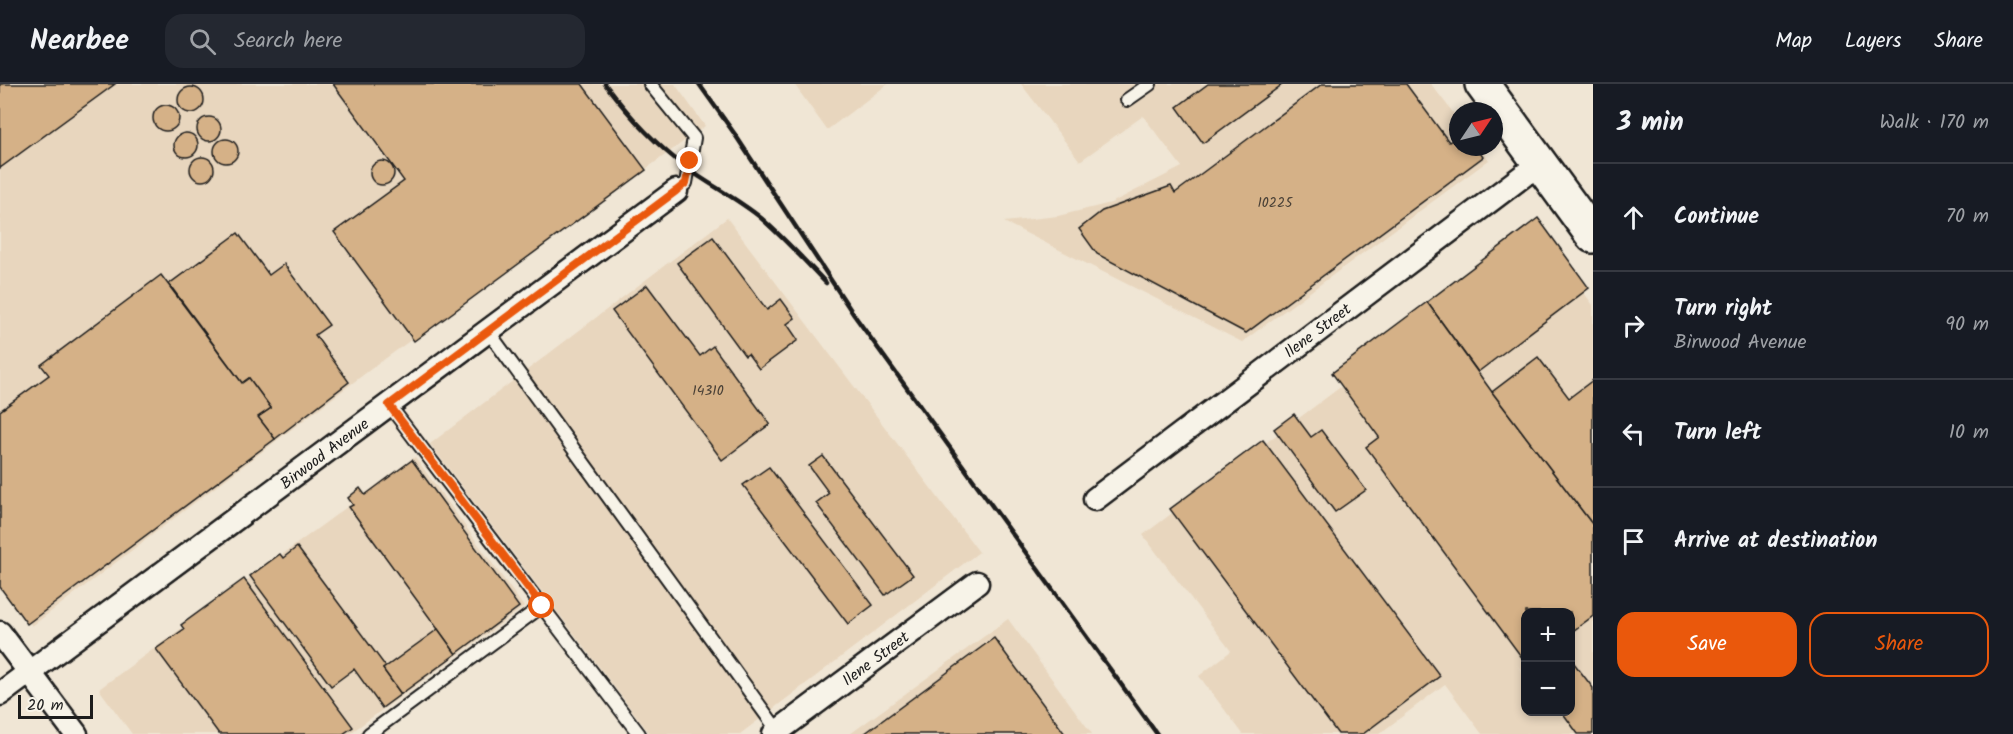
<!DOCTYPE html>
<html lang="en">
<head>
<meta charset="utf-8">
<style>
  :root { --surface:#171b24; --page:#242831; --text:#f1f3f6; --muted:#9ea1a6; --line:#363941; --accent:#ea580c }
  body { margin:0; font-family:Kalam,sans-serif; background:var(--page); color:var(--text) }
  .controls { position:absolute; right:18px; bottom:18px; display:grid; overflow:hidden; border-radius:12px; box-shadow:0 3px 9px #0003 }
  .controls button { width:54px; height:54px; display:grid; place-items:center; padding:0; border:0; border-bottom:2px solid var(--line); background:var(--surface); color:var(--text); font:30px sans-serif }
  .compass { position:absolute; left:1449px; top:18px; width:54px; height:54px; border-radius:50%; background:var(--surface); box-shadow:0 3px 9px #0003; rotate:55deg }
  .scale { position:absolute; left:18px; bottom:15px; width:75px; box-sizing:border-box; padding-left:6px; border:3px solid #1c1c1c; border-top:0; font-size:16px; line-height:21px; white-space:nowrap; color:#1c1c1c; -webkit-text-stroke:4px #f7f3e8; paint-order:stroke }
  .stop { position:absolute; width:18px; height:18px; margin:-14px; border:4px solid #ea580c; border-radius:50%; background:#fff }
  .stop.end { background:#ea580c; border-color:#fff; box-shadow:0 2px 6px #0008 }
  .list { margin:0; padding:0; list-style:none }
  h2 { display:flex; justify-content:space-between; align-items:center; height:78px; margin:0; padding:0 24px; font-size:26px }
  h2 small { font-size:20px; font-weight:400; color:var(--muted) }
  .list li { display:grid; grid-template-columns:39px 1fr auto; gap:18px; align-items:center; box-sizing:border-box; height:108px; padding:0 24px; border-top:2px solid var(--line) }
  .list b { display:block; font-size:22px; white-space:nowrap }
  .list p { margin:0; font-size:20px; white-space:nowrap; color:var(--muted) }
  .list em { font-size:20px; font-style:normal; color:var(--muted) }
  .actions { display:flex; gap:12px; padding:18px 24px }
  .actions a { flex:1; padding:14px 0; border:2px solid var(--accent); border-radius:18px; text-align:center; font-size:21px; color:var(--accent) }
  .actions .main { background:var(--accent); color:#fff }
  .icon { flex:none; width:33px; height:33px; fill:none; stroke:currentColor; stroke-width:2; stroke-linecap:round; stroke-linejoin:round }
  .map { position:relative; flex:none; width:1593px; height:650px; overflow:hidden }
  header { display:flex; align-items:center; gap:36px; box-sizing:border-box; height:84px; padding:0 30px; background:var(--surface); border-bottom:2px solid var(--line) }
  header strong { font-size:28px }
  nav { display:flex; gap:33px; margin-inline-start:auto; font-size:21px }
  .search { width:420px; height:54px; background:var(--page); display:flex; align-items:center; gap:15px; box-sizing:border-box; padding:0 21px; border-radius:18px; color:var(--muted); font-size:22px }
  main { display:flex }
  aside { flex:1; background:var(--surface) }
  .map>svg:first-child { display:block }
  .built { fill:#e8d6be; fill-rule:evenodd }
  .building { fill:#d5b187; stroke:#1c1c1c; stroke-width:1.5 }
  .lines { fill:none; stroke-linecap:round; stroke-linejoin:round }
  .lane-casing { stroke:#1c1c1c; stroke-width:16 }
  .street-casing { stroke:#1c1c1c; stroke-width:27 }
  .secondary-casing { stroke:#1c1c1c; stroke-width:38 }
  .lane { stroke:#f7f3e8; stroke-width:12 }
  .street { stroke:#f7f3e8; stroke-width:22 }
  .secondary { stroke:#f7f3e8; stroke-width:33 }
  .rail { stroke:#1c1c1c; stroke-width:4.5 }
  .route { stroke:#ea580c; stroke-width:8 }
  .labels { text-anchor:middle; stroke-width:6; stroke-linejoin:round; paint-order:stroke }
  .number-label { font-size:14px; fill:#4a4137 }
  .street-label { font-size:16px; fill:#1c1c1c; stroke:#f7f3e8 }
</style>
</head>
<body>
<header>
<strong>Nearbee</strong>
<div class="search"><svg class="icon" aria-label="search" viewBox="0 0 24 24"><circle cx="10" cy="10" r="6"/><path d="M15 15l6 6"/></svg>Search here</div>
<nav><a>Map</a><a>Layers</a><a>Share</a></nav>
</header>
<main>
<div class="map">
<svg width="1593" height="650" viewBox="0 0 1593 650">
  <rect width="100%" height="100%" fill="#f0e6d5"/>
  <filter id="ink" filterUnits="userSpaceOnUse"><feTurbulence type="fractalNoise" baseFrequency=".0167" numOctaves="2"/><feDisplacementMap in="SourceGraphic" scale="12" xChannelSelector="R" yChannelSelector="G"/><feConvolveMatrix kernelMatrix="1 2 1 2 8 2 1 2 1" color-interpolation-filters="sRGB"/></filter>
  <g filter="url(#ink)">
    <g class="built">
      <path d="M0,0H675L705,42L371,285L32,542L0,499Z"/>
      <path d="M794,0H888L827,46Z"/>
      <path d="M1021,0H1431L1458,35V63H1479L1489,76L1242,258L1004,138L1058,132L1111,119L1182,83L1143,32L1080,77Z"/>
      <path d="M727,134L979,468L740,650H650L430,360Z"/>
      <path d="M1542,152L1593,221V650H1482L1445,600L1379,650H1243L1199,592L1231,567L1143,451ZM1526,528H1570V628H1526L1525,593L1517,581L1525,591Z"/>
      <path d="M415,373L524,523L349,650H132L99,605Z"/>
      <path d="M1008,535L1092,650H850Z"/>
    </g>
    <g class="building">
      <path d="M0,0H115L0,84Z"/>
      <path d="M333,0H582L646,86L414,257L334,148L404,97Z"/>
      <path d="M1208,0H1283L1203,59L1177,23Z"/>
      <path d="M1322,0H1406L1449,58L1458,52V63H1476L1483,73L1246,249L1097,170L1079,145L1102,127L1171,102L1175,109Z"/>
      <circle cx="191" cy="16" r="13"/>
      <circle cx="166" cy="34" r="13"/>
      <circle cx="209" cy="45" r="12"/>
      <circle cx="186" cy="61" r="12"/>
      <circle cx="226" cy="67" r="12"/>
      <circle cx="202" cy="85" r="12"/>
      <circle cx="382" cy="89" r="12"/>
      <path d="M1538,134L1589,204L1478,288L1427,218Z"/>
      <path d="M238,149L269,191L284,180L329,241L315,251L349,298L275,355L258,333L271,324L249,294L242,299L169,200Z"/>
      <path d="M713,153L767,226L781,215L795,234L787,240L798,256L759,285L748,270L745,272L677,179Z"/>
      <path d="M161,191L242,299L249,294L271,324L258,333L275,355L27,540L0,503V327L49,291L41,281Z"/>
      <path d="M647,201L700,272L713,262L770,340L722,376L612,227Z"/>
      <path d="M1427,218L1492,308L1593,441V532L1570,549V528H1526V579L1366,363L1379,353L1332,289Z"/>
      <path d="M1538,273L1569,314L1593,296V441L1492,308Z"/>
      <path d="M1294,330L1311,353L1321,346L1366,406L1335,428L1274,345Z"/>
      <path d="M1263,356L1440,592L1363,650H1338L1170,425Z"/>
      <path d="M823,372L913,491L885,511L816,419L829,409L809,382Z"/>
      <path d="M412,376L519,523L456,570L349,423L353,421L348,414L360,404L365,411Z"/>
      <path d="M769,383L873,521L848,540L743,401Z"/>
      <path d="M297,463L386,583L383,585L401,610L382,624L354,585L331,602L250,492L280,470L283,474Z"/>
      <path d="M244,495L353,643L343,650H219L156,565L184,545L181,541Z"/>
      <path d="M438,545L456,570L401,610L383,585Z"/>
      <path d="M994,554L1065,650H864Z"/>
      <path d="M1570,574L1593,604V650H1578L1562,628H1570Z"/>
    </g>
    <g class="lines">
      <defs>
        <g id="lane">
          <path d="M650,0L694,54L686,99L676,107"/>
          <path d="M1127,16L1150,0"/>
          <path d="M488,247L778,647"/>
          <path d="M389,321L639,650"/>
          <path d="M369,650L542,522"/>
        </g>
        <g id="street">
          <path d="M1095,415L1540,79"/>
          <path d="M0,549L76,650"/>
          <path d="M0,610L676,107"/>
          <path d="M774,650L977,499"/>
        </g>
        <path id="secondary" d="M1482,0L1593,152"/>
      </defs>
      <use href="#lane" class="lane-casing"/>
      <use href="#street" class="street-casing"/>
      <use href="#secondary" class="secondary-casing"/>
      <use href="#lane" class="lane"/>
      <use href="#street" class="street"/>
      <use href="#secondary" class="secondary"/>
      <g class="rail">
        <path d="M605,0C629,32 656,61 688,85C712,102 739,116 761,134C784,154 805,177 826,199"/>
        <path d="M699,0L734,49L854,231L1157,650"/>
      </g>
    </g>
  </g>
  <g class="lines" filter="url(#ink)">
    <path class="route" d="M542,522L389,321L676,107L686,99L690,77"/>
  </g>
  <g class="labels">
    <g class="number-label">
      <text x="1275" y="123">10225</text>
      <text x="708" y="311">14310</text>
    </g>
    <g class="street-label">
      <text transform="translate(1317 246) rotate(-37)" y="6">Ilene Street</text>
      <text transform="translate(324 369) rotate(-37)" y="6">Birwood Avenue</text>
      <text transform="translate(875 574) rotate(-37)" y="6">Ilene Street</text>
    </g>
  </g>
</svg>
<div class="controls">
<button>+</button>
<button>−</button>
</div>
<svg class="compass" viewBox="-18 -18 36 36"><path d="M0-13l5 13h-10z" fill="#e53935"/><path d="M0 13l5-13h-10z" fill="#9ea1a6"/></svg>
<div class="scale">20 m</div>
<div class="stop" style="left:542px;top:522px"></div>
<div class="stop end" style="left:690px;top:77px"></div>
</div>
<aside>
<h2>3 min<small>Walk · 170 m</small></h2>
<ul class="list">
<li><svg class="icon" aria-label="ahead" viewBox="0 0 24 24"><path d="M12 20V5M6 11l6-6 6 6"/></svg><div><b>Continue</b></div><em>70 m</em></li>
<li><svg class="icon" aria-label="right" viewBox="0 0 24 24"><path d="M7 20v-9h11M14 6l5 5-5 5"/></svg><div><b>Turn right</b><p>Birwood Avenue</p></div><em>90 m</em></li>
<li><svg class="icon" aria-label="left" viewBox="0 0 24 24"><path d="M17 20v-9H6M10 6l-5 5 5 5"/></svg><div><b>Turn left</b></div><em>10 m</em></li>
<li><svg class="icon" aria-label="arrive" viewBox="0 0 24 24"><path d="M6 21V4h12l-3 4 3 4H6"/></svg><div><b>Arrive at destination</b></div></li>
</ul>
<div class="actions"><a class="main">Save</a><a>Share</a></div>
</aside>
</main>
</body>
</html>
